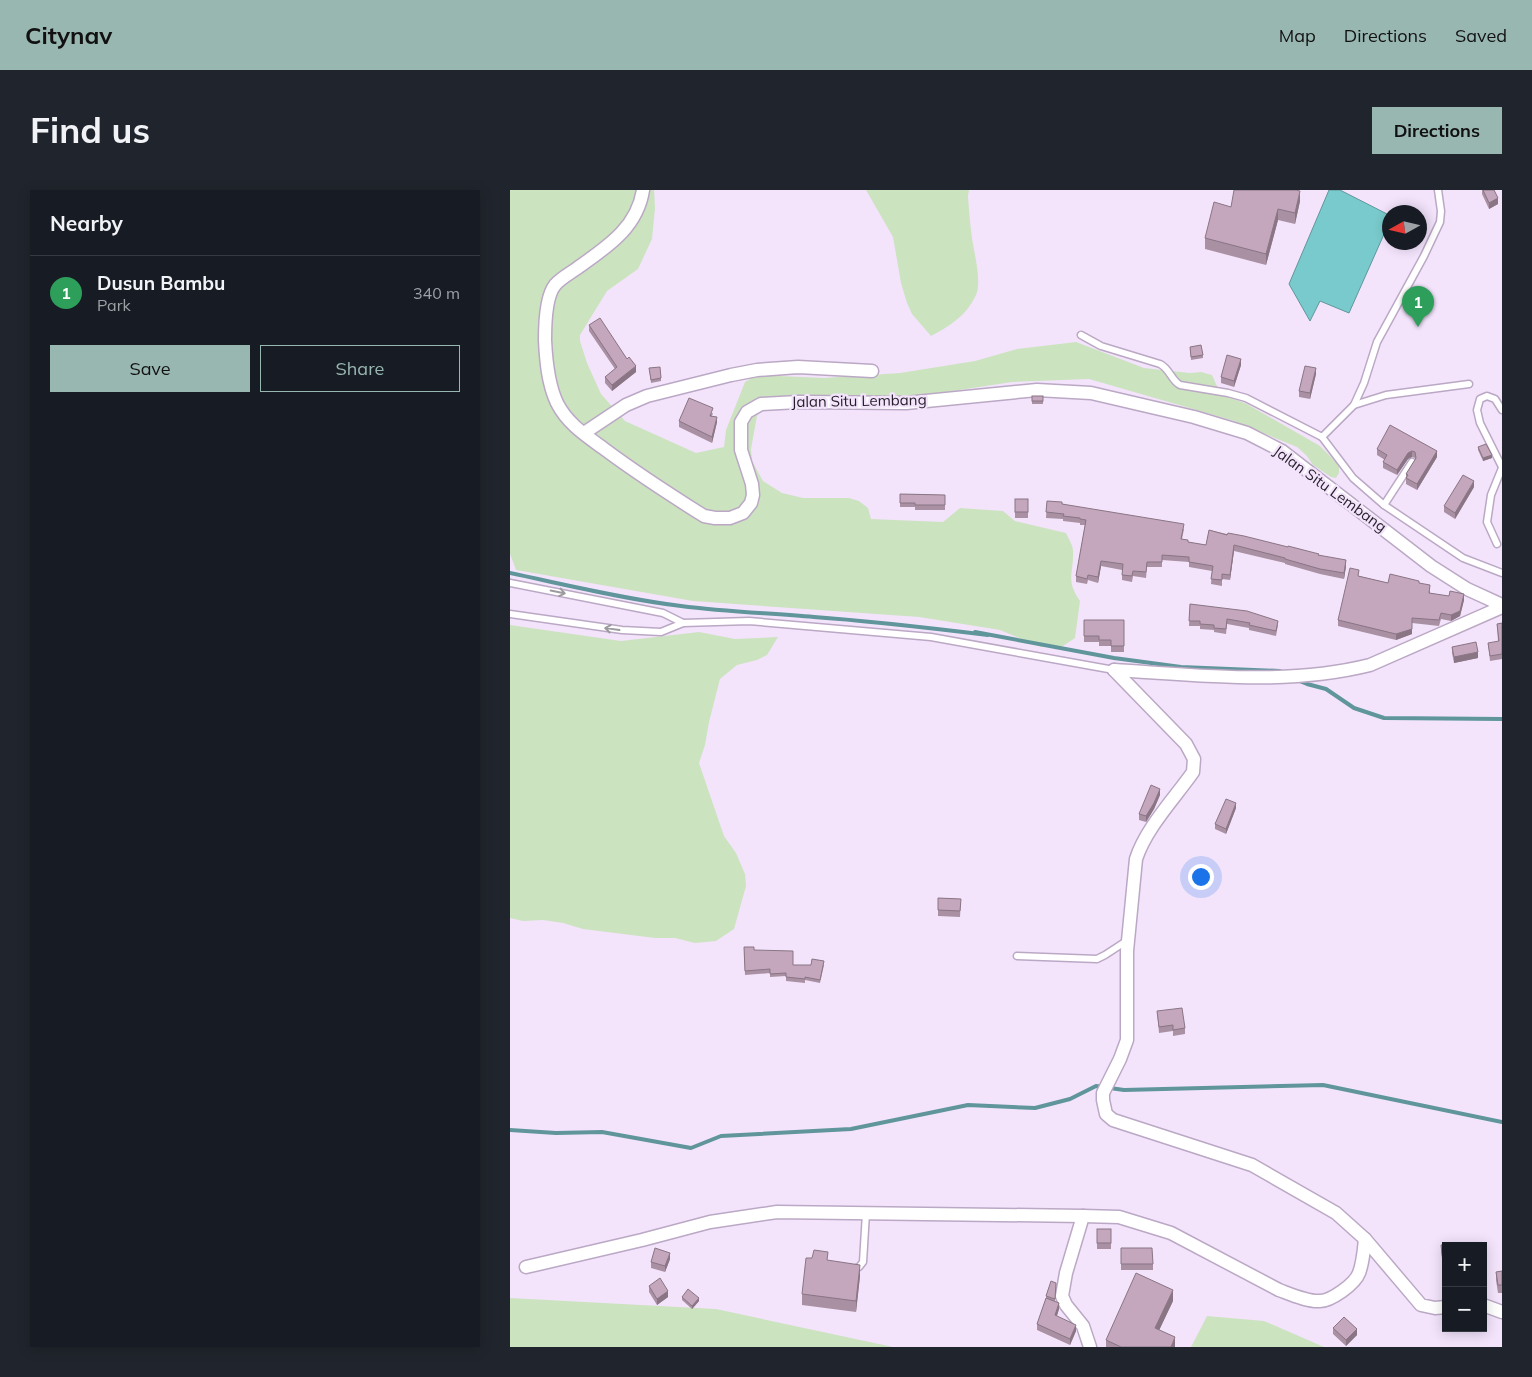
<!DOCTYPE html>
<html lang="en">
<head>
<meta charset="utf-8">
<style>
  :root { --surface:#171b24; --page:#20242c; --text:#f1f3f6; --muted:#9ea1a6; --line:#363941; --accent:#99b7b1 }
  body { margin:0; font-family:Mulish,sans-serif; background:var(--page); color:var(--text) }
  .controls { position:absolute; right:15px; bottom:15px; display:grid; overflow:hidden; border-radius:0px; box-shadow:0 2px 12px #0003 }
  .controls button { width:45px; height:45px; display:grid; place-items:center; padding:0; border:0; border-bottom:1px solid var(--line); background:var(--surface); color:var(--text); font:25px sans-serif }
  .compass { position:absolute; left:872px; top:15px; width:45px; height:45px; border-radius:50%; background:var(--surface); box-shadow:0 2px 12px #0003; rotate:262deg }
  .you { position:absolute; left:690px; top:686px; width:18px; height:18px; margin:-12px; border:4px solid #fff; border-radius:50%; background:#1a73e8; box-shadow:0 0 0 8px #1a73e833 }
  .badge { display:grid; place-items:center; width:32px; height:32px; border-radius:50%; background:var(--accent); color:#fff; font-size:16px; font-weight:700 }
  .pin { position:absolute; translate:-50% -41px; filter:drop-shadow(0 1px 2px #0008) }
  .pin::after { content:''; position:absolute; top:26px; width:18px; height:15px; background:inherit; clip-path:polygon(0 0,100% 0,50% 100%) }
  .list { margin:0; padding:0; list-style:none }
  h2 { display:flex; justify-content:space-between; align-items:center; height:65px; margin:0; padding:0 20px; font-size:21px }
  h2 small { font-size:16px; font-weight:400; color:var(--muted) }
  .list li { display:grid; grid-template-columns:32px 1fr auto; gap:15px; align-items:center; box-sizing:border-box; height:75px; padding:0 20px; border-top:1px solid var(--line) }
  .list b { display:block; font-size:19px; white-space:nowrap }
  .list p { margin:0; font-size:16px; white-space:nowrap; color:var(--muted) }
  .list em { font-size:16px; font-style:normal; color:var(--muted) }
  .actions { display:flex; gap:10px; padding:15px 20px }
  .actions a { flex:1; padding:11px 0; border:1px solid var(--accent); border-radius:0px; text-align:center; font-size:18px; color:var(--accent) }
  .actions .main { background:var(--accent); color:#111 }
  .map { position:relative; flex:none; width:992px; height:1157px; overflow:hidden; border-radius:0px }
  header { display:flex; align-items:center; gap:30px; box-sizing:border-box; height:70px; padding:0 25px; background:var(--accent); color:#111 }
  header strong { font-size:24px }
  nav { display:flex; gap:28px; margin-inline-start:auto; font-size:18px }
  .intro { display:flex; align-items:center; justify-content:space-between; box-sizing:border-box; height:120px; padding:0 30px }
  h1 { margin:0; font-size:35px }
  .button { padding:12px 22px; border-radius:0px; background:var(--accent); color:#111; font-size:18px; font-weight:700 }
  main { display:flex; gap:30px; padding:0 30px }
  aside { flex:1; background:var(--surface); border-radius:0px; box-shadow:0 2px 12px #0003 }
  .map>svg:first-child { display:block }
  .green { fill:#cce3c0 }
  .water { fill:#79cacc; stroke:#60969b }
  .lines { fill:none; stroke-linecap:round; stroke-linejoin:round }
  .stream { stroke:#60969b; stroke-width:4 }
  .lane-casing { stroke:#bba8c5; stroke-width:9 }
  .street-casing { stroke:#bba8c5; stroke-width:15 }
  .lane { stroke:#fff; stroke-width:6 }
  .street { stroke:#fff; stroke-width:12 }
  .wall { fill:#a990a3 }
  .shaded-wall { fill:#897584 }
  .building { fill:#c4a7bd; stroke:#897584 }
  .oneway { stroke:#9d9a9f }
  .labels { text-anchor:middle; stroke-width:4.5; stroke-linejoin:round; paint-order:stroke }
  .street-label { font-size:15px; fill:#251e29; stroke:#f3e4fc }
</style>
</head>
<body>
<header>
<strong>Citynav</strong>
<nav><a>Map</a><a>Directions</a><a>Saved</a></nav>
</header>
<div class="intro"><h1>Find us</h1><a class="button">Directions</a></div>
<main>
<aside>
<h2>Nearby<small></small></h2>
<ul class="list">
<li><span class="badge" style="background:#2e9e5b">1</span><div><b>Dusun Bambu</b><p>Park</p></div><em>340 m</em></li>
</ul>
<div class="actions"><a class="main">Save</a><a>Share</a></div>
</aside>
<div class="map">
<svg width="992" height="1157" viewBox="0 0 992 1157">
  <rect width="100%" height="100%" fill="#f3e4fc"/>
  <g class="green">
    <path d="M0,0H144L145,18L142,49L128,79L97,101L70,145V151L77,173L91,204L115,231L186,263L214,257L216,240L233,197L235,192L247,185L314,188L390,183L465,171L507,159L566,152L634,178L680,183L691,182L702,185L711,205L735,213L810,256L829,275V283L826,288L821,287L803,275L796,265L787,257L721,230L579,189L502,192L417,205L376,208L258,209L247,226L241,259L242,271L253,291L272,303L293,308H339L349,311L358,318L361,329L433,332L450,318L493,321L505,331L556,343C558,348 563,355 563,361C564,384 555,389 570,411L565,448L553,456L531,457L490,440L409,427L183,411L6,380L0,364Z"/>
    <path d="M356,0H459L458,6C459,20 460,34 462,48C464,62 472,92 466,105C457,125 440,136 421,146L402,124L397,113L391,93L383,47Z"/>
    <path d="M0,435L111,451L189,442L225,449L268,447L257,465L247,470L227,475L210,489L199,532L195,555L189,573L214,646L226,663L235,684L236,696L224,739L206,751L185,753L165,748H145L73,739L53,733L33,730L13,731L0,728Z"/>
    <path d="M0,1108L206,1119L383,1157H0Z"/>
    <path d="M697,1126L754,1131L814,1157H681Z"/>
  </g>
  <path class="water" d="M819,0H830L879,25V33L839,123L810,111L800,131L779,94Z"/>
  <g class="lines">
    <g class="stream">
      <path d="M0,383C57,395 114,409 171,416C216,422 260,423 304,427C362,431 420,438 478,445L465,442L604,468L671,477L770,481"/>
      <path d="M787,490L797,494L816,499L844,518L874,528L992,529"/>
      <path d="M0,940L46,943L92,942L181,958L211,946L341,939L458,915L525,918L560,909L586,896L614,900L813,895L992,932"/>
    </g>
    <defs>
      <g id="lane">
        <path d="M928,0L931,21L930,32L914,66L867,152L854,193L844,215L812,247L843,288L874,315L953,368L992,383"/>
        <path d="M571,145L591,156L650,174C660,179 661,190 670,195L718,203L736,208L812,247"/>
        <path d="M844,215L876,205L959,194"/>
        <path d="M992,220L985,209L977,206L970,209L967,220L970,233L992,277"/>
        <path d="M874,315L902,272"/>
        <path d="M987,354L977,332L981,305L992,278"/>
        <path d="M0,393L153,423L173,433"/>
        <path d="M0,424L112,440L151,442L173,433L239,431L421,447L604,480"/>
        <path d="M507,766L587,769L595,765L618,750"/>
        <path d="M344,1079L349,1077L353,1072L356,1023"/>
      </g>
      <g id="street">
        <path d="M133,0C127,39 95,58 66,79C59,84 51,88 45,95C36,106 35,136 35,150C36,171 38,194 47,213C57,233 75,245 93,258C125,282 159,304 194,326L205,328H220L233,323L241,313L243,305L242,294L231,260V232L237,222L251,214L288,212L396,213L527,200L581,203L684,227L737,243L772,261L921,376L957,399L992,415"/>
        <path d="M74,243L116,215L137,206L221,185L247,180L288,177L362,181"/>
        <path d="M604,480L676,554L684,569L683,582C664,609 636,638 626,669L617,761V850L610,869L593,903V910L596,924L603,930L742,975L826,1023L855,1049L911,1115L925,1118L936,1117"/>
        <path d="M604,480C689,485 776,496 860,475L992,417"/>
        <path d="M573,1026L556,1083L552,1106L556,1115L573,1136L580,1157"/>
        <path d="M16,1077L132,1050L200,1032L267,1022L573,1026L609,1027L661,1043L769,1100C780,1104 798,1112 810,1111C821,1111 845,1094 849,1083C853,1073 854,1059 855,1049"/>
        <path d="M973,1115L992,1122"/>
      </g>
    </defs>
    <use href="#lane" class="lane-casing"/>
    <use href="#street" class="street-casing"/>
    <use href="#lane" class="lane"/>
    <use href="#street" class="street"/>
  </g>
  <g class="wall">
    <path d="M972,0H984L988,14L979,19L972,4Z"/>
    <path d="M790,11L785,34L768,30L756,75L695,59V48L721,17Z"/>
    <path d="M79,135L126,182L102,201L95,193V187L105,179L79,141Z"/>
    <path d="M680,157L693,165V168L681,170Z"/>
    <path d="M731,175L724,197L711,193V187Z"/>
    <path d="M139,178L151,188V191L141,193Z"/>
    <path d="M806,184L800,209L789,207V201Z"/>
    <rect x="522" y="206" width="11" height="8"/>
    <path d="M203,223L202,226L207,232L202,253L169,237V231Z"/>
    <path d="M968,257L982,268L973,271L968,260Z"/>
    <path d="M867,259L927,261V267L907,300L896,294V284L905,270V268L902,267L898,269L887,285L873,278V272L875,270L867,265Z"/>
    <path d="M964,297L945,329L934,322V316Z"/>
    <path d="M390,304L435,305V320H405V317H390Z"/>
    <rect x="505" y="309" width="13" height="19"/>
    <path d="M537,311L674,339L672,349L678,352L696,355L699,340L809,365L836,376L834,389L810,384L775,374V373L724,361L720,390L712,389V396L701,394L702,381L679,377V372L652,370V377H637L636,388L623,386L622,392L612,390V380L591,376L588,393L578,390L577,394L566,392V386L575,335H570V333L553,331V329L536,328Z"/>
    <path d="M849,386L878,393H909L920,401V403L954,410L950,426L941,431L931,429L929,436L902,433V444L886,450L828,436V430Z"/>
    <path d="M680,414L768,435L766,446L739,440V438L717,434L716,444L704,442V440L690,439V436H679Z"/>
    <path d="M574,430H614V462H601V456H589V452H574Z"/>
    <path d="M992,433V469L980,471L978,453L988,452L987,434Z"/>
    <path d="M942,457L968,468L944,473L942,463Z"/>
    <path d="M650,605L644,619L636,632L629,630V624Z"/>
    <path d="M726,618L716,644L705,639V634Z"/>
    <path d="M428,708L451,709L450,727L428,726Z"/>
    <path d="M234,757L244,760L283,775H314L310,793L295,790V793L276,791V786L260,787V783L235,785Z"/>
    <path d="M647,821L675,838V844L663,846V841L649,843Z"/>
    <rect x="587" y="1039" width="14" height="20"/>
    <path d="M931,1055L936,1056V1099L931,1061Z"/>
    <path d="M611,1058L643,1074V1080H611Z"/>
    <path d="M160,1069L155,1082L141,1078V1072Z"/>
    <path d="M318,1071L350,1086L346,1122L292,1115V1104Z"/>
    <path d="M992,1081V1103H988L986,1090V1082Z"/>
    <path d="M546,1093L545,1112L549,1119L547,1126L566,1141L560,1155L527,1140V1134L536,1109V1106Z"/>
    <path d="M139,1096L158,1107L147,1115L139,1102Z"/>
    <path d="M172,1107L189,1111L182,1119L172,1110Z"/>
    <path d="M663,1111L649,1140L665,1157H596V1150Z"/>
    <path d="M823,1138L847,1145L836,1156L823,1144Z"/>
  </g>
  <g class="shaded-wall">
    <path d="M790,1V11L785,34V23Z"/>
    <path d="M988,8V14L979,19V13Z"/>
    <path d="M768,19V30L756,75V64Z"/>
    <path d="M731,169V175L724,197V191Z"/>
    <path d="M126,176V182L102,201V195Z"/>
    <path d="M806,178V184L800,209V203Z"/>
    <path d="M207,227V232L202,253V247Z"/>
    <path d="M902,261V267L898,269L887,285V280L898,263Z"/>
    <path d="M927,261V267L907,300V294Z"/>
    <path d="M982,265V268L973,271V268Z"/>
    <path d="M964,291V297L945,329V323Z"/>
    <path d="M724,355V361L720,390V385Z"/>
    <path d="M836,370V376L834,389V383Z"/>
    <path d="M591,371V376L588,393V387Z"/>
    <path d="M954,404V410L950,426L941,431V425Z"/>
    <path d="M902,439V444L886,450V444Z"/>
    <path d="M968,462V468L944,473V467Z"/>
    <path d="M650,599V605L644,619L636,632V626Z"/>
    <path d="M726,613V618L716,644V639Z"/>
    <path d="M160,1063V1069L155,1082V1076Z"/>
    <path d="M350,1075V1086L346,1122V1111Z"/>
    <path d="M663,1100V1111L645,1149V1138Z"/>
    <path d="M158,1101V1107L147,1115V1109Z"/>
    <path d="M189,1108V1111L182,1119V1116Z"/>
    <path d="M549,1113V1119L545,1131V1125Z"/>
    <path d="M566,1135V1141L560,1155V1149Z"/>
    <path d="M847,1139V1145L836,1156V1150Z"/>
    <path d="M665,1147V1157H661Z"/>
  </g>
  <g class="building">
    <path d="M724,0H786L790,1L785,23L768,19L756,64L695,48L704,12L721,17Z"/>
    <path d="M973,0H984L988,8L979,13Z"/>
    <path d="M90,128L117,169L119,167L126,176L102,195L95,187L107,177L79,135Z"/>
    <path d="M691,155L693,165L681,167L680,157Z"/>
    <path d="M717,165L731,169L724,191L711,187Z"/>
    <path d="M795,176L806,178L800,203L789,201Z"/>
    <path d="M150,177L151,188L141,190L139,178Z"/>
    <rect x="522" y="206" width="11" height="5"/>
    <path d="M179,208L203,218L200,226L207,227L202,247L169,231Z"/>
    <path d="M880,235L927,261L907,294L896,288L898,285L896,284L906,268L905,262L902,261L898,263L887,280L873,272L877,265L867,259Z"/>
    <path d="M976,254L982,265L973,268L968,257Z"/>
    <path d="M953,285L964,291L945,323L934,316Z"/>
    <path d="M390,304L435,305V315H405V313H390Z"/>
    <rect x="505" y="309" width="13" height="13"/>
    <path d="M537,311L552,312V314L674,334L671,349L678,350V352L696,355L699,340L717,345L718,343L734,346L778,357V356L809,364L808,365L836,370L834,383L810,379L775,369V368L724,355L720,385L712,384V390L701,389L703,376L679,372V367L652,365V372H637L636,382L623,381L622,386L612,385L613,374L591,371L588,387L578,385L577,389L566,386L576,330L570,329V328L553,326L554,324L536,322Z"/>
    <path d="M840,378L849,380L848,386L878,393L880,384L909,391V393L920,395L919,403L939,406L940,401L954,404L950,421L941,425L931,423L929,430L902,428V439L886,444L828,430Z"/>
    <path d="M680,414L737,421L768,431L766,441L739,435L740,433L717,429L716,439L704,438V435L690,434V431H679Z"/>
    <path d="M574,430H614V456H601V450H589V446H574Z"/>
    <path d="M992,433V464L980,466L978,453L989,451L987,434Z"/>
    <path d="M966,452L968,462L944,467L942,457Z"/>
    <path d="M641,595L650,599L644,613L636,626L629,624Z"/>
    <path d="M716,609L726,613L716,639L705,634Z"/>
    <path d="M428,708L451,709L450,721L428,720Z"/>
    <path d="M234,757H244V760L283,761V775H301L302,769L314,771L310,790L295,787V789L276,787V783L260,784V779L235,781Z"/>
    <path d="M672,818L675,838L663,840V835L649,837L647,821Z"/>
    <rect x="587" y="1039" width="14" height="14"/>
    <path d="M944,1053L945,1056H936V1093L931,1055Z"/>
    <path d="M145,1058L160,1063L155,1076L141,1072Z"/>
    <path d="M611,1058H642L643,1074H611Z"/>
    <path d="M304,1060L318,1062L317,1070L350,1075L346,1111L292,1104L296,1068H302Z"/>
    <path d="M992,1081V1095H988L986,1082Z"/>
    <path d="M626,1083L663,1100L645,1138L665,1147L661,1157H611L596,1150Z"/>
    <path d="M150,1088L158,1101L147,1109L139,1096Z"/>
    <path d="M541,1091L546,1093L545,1109L536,1106Z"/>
    <path d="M178,1099L189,1108L182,1116L172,1107Z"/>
    <path d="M536,1108L549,1113L545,1125L566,1135L560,1149L527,1134Z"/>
    <path d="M834,1127L847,1139L836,1150L823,1138Z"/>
  </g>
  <defs><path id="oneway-shaft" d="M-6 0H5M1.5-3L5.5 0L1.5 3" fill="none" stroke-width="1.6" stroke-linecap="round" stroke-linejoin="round" transform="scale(1.25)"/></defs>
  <g class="oneway">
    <use href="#oneway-shaft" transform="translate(48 402) rotate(11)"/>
    <use href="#oneway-shaft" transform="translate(102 439) rotate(-172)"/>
  </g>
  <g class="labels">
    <g class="street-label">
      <text transform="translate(349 211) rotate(-1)" y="5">Jalan Situ Lembang</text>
      <text transform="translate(820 299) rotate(36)" y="5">Jalan Situ Lembang</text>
    </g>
  </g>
</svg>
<div class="controls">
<button>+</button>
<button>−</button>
</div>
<svg class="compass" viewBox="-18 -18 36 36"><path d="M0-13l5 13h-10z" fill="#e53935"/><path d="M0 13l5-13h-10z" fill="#9ea1a6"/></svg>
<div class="you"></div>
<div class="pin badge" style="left:908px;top:137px;background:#2e9e5b">1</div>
</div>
</main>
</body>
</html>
